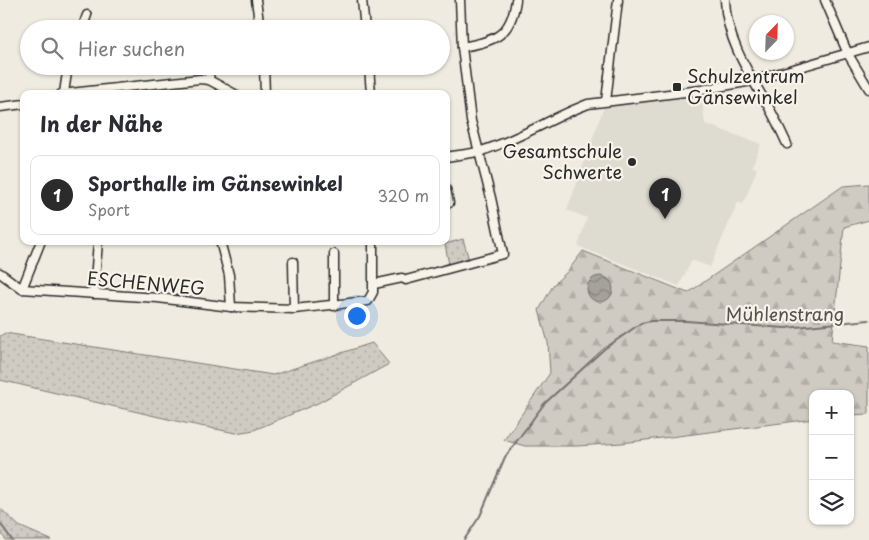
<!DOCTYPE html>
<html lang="de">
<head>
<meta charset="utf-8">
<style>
  :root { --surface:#fff; --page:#f2f2f3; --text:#2b2b33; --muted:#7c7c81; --line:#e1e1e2; --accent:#2b2b2b }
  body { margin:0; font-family:"Playpen Sans",sans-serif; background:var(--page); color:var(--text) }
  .controls { position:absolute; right:15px; bottom:15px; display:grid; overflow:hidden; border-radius:10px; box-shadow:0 1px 4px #0004 }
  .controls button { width:45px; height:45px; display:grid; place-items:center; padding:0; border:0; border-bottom:1px solid var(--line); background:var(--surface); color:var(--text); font:25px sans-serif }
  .compass { position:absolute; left:749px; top:15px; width:45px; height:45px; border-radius:50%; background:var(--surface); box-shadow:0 1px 4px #0004; rotate:23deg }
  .you { position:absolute; left:356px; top:315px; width:18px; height:18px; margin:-12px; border:4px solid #fff; border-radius:50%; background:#1a73e8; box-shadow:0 0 0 8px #1a73e833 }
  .badge { display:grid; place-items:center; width:32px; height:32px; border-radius:50%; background:var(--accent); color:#fff; font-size:16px; font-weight:700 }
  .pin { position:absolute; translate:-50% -41px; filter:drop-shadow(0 1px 2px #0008) }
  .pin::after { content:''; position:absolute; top:26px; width:18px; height:15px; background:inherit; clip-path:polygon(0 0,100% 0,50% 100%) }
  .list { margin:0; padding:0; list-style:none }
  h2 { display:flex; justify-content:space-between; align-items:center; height:65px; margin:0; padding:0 20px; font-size:21px }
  h2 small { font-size:16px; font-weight:400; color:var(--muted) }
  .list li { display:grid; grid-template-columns:32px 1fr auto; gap:15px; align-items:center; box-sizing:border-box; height:80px; margin:0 10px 10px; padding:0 10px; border:1px solid var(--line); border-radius:10px }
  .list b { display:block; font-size:19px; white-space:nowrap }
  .list p { margin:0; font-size:16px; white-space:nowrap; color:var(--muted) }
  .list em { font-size:16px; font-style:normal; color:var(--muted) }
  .icon { flex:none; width:28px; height:28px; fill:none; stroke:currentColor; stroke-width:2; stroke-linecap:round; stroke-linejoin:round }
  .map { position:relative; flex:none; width:869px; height:540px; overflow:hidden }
  .search { position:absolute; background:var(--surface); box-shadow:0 1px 4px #0004; left:20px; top:20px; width:430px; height:55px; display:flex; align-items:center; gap:12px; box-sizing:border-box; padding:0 18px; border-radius:28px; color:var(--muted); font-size:19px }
  .panel { position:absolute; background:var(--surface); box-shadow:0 1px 4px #0004; left:20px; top:90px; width:430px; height:155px; border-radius:10px }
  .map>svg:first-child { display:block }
  .built { fill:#dedbd1 }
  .grass { fill:url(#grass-dots); stroke:#7d7b76 }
  .forest { fill:url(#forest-firs); stroke:#7d7b76 }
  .water { fill:url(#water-waves); stroke:#74726e }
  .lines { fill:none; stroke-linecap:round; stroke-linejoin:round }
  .stream { stroke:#74726e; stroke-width:2 }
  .minor-casing { stroke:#2b2b2b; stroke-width:11 }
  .minor { stroke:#f7f3e8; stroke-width:8 }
  .poi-dot { fill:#2b2b2b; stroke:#f7f3e8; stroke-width:2 }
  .labels { text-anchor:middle; stroke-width:4.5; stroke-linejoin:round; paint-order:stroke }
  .poi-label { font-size:18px; fill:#2b2b2b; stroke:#f7f3e8; text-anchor:start }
  .street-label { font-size:18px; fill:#2b2b2b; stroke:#f7f3e8 }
  .park-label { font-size:18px; fill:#545351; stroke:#f7f3e8 }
</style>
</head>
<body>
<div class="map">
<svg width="869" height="540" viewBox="0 0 869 540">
  <defs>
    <pattern id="grass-dots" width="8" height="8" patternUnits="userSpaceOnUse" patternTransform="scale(1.25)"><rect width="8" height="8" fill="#cfcbc2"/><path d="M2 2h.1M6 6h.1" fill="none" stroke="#b2aea7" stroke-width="1.8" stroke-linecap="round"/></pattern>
    <pattern id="forest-firs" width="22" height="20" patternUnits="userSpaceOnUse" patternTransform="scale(1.25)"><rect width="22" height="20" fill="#cfcbc2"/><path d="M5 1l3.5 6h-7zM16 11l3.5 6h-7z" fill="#b2aea7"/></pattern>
    <pattern id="water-waves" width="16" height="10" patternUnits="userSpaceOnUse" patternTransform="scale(1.25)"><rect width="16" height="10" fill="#a4a29a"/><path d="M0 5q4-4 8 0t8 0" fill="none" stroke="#86847e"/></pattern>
  </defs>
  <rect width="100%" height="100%" fill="#efebe0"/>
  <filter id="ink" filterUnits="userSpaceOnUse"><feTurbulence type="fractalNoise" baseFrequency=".02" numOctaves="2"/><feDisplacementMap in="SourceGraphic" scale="10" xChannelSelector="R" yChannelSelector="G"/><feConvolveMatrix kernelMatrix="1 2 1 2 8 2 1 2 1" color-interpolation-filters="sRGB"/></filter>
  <g filter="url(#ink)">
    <path class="built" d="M701,90L705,124L761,144L752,166L757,169L743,204L738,202L710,267L692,260L679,286L578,246L587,218L567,210L606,101Z"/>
    <g class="grass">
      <path d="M463,239L469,260L449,265L445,244Z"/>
      <path d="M5,333L273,375L372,343L389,364L318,403L254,430L236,433L185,423L0,380V336Z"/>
      <path d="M0,508L19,526L51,540H6L0,532Z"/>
    </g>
    <path class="forest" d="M869,184V220L844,227L832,341L869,346V414L850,415V394H813V419L622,443L577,446H525L504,440L550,373L548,343L539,310L554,284L567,272L583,251L688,293L843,186Z"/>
    <circle class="water" cx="600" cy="289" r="13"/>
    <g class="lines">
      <g class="stream">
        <path d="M0,523L12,540"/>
        <path d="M464,540L480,516L505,457L544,404L604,349L641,323L651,321H686L785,328L869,320"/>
      </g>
      <defs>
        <g id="minor">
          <path d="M256,0L260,29"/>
          <path d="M362,0L365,29"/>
          <path d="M725,0C726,39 749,74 768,106C775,118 781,131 787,144"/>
          <path d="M825,0L848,54L869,89"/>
          <path d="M82,29L87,15"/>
          <path d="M462,47C495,41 511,36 516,0"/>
          <path d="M264,66L265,94"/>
          <path d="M369,66L371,94"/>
          <path d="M209,80L210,66"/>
          <path d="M64,93L68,66"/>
          <path d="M61,94L200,79L209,80L235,94"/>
          <path d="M606,101L618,0"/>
          <path d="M0,107L24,104"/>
          <path d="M446,157C458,155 470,154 481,151C518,140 551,118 588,104L701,90L752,81L869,47"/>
          <path d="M446,189L449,203H446"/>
          <path d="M220,241L229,275L231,307"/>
          <path d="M293,262L294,309"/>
          <path d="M0,273L22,289L158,298L231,307L294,309L368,301L373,292V241"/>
          <path d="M374,284L402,278L406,280L503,254L491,198L471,121L462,47L460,0"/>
          <path d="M22,289L41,241"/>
          <path d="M94,294L98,241"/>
          <path d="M334,306V254"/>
        </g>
      </defs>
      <use href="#minor" class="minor-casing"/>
      <use href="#minor" class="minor"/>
    </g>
  </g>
  <g class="poi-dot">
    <rect x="672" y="82" width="10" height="10" rx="2.5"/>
    <circle cx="632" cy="162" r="5"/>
  </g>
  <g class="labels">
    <g class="poi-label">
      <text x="687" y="83">Schulzentrum<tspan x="687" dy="21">Gänsewinkel</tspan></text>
      <text x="622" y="158" text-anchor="end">Gesamtschule<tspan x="622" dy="21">Schwerte</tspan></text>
    </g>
    <g class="street-label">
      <text transform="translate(146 284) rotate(5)" y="6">ESCHENWEG</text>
    </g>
    <g class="park-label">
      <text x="785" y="321">Mühlenstrang</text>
    </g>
  </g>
</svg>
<div class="controls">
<button>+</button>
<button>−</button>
<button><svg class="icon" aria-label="layers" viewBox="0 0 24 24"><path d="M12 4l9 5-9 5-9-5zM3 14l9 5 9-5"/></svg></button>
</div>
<svg class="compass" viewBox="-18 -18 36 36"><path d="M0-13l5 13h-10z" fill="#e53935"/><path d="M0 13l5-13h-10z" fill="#7c7c81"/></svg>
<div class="you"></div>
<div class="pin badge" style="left:665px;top:219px">1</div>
<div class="search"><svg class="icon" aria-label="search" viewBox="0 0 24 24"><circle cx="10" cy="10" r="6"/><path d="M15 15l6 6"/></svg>Hier suchen</div>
<section class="panel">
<h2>In der Nähe<small></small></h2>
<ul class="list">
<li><span class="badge">1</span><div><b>Sporthalle im Gänsewinkel</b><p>Sport</p></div><em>320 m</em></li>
</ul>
</section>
</div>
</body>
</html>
